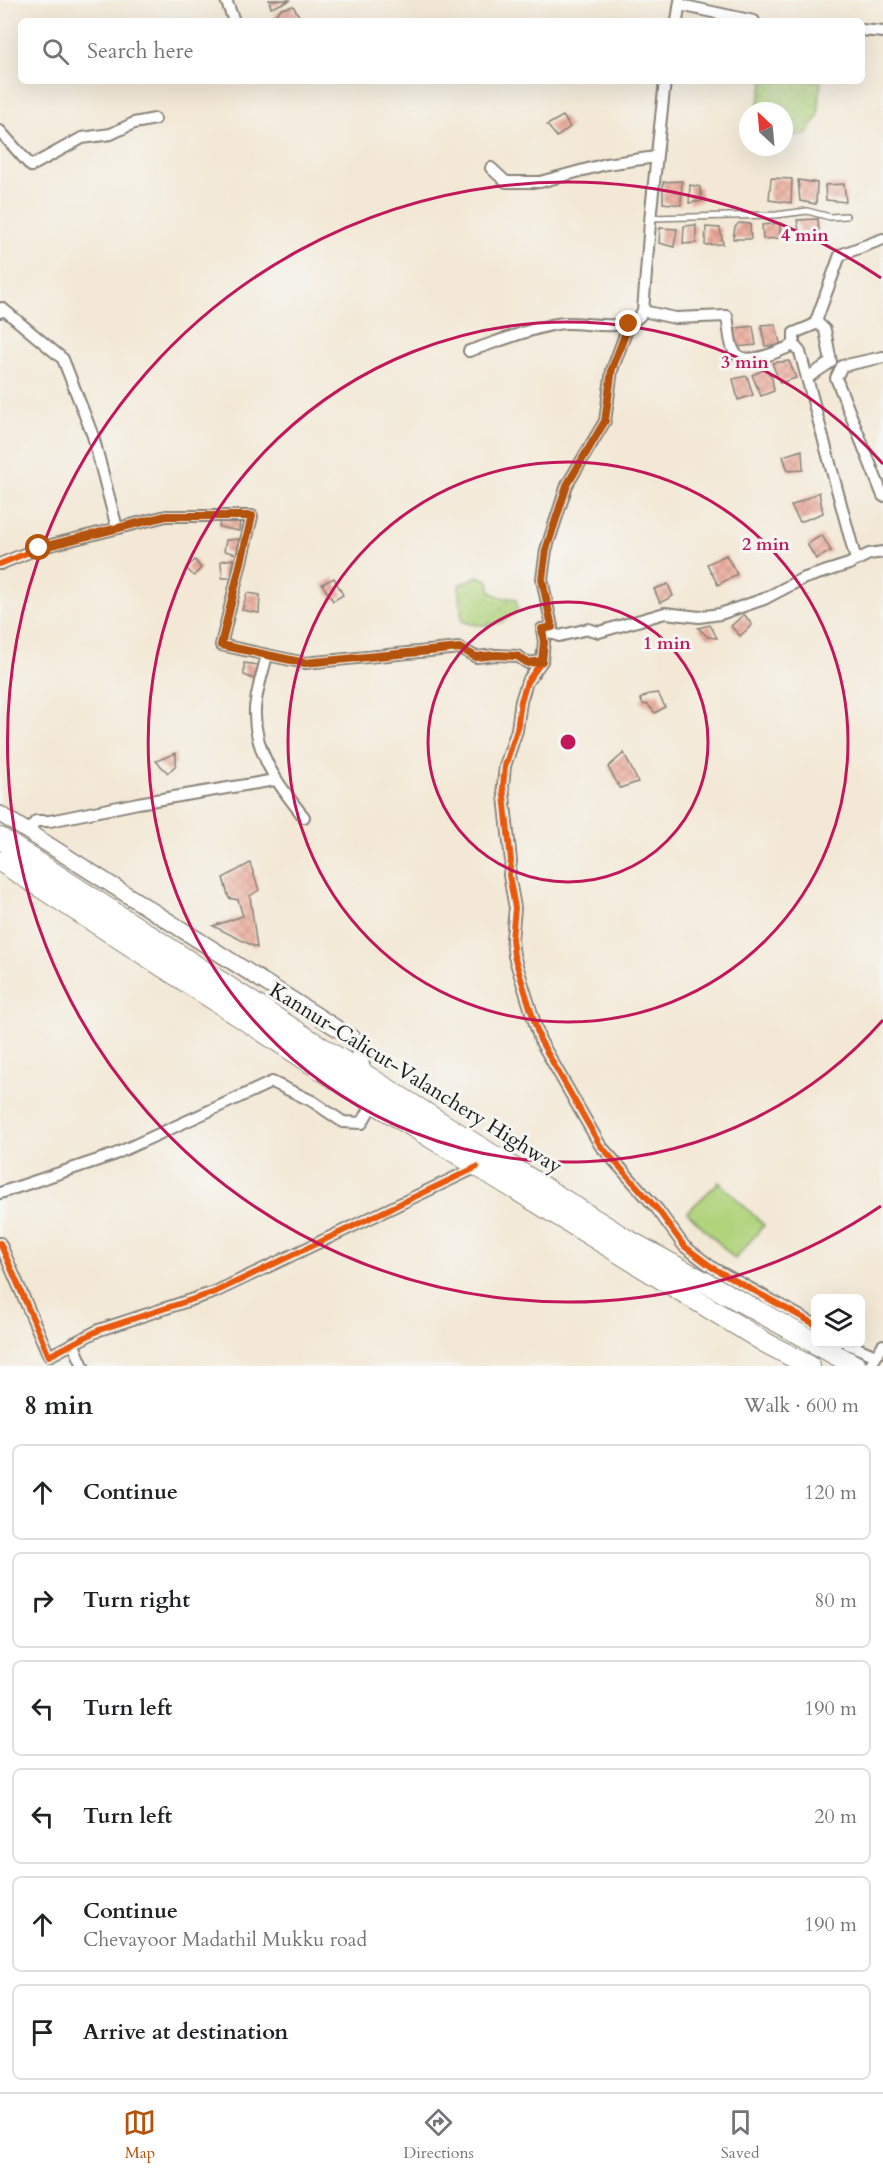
<!DOCTYPE html>
<html lang="en">
<head>
<meta charset="utf-8">
<style>
  :root { --surface:#fff; --page:#f2f2f2; --text:#202124; --muted:#757577; --line:#e0e0e0; --accent:#b45309 }
  body { margin:0; font-family:Cardo,serif; background:var(--page); color:var(--text) }
  .controls { position:absolute; right:18px; bottom:18px; display:grid; overflow:hidden; border-radius:9px; box-shadow:0 6px 24px #0002 }
  .controls button { width:54px; height:54px; display:grid; place-items:center; padding:0; border:0; border-bottom:2px solid var(--line); background:var(--surface); color:var(--text); font:30px sans-serif }
  .compass { position:absolute; left:739px; top:102px; width:54px; height:54px; border-radius:50%; background:var(--surface); box-shadow:0 6px 24px #0002; rotate:334deg }
  .stop { position:absolute; width:18px; height:18px; margin:-14px; border:4px solid #b45309; border-radius:50%; background:#fff }
  .stop.end { background:#b45309; border-color:#fff; box-shadow:0 2px 6px #0008 }
  .list { margin:0; padding:0; list-style:none }
  h2 { display:flex; justify-content:space-between; align-items:center; height:78px; margin:0; padding:0 24px; font-size:26px }
  h2 small { font-size:20px; font-weight:400; color:var(--muted) }
  .list li { display:grid; grid-template-columns:39px 1fr auto; gap:18px; align-items:center; box-sizing:border-box; height:96px; margin:0 12px 12px; padding:0 12px; border:2px solid var(--line); border-radius:9px }
  .list b { display:block; font-size:22px; white-space:nowrap }
  .list p { margin:0; font-size:20px; white-space:nowrap; color:var(--muted) }
  .list em { font-size:20px; font-style:normal; color:var(--muted) }
  .icon { flex:none; width:33px; height:33px; fill:none; stroke:currentColor; stroke-width:2; stroke-linecap:round; stroke-linejoin:round }
  .map { position:relative; flex:none; width:883px; height:1366px; overflow:hidden }
  .search { position:absolute; background:var(--surface); box-shadow:0 6px 24px #0002; left:18px; right:18px; top:18px; height:66px; display:flex; align-items:center; gap:15px; box-sizing:border-box; padding:0 21px; border-radius:9px; color:var(--muted); font-size:22px }
  .sheet { height:726px; background:var(--surface) }
  nav { display:flex; justify-content:space-around; align-items:center; box-sizing:border-box; height:84px; border-top:2px solid var(--line); background:var(--surface); font-size:16px; color:var(--muted) }
  nav a { display:grid; justify-items:center; gap:3px }
  nav .on { color:var(--accent) }
  .map>svg:first-child { display:block }
  .grass { fill:#b0d37c; stroke:#66784c; stroke-width:1.5 }
  .park { fill:url(#park-dots); stroke:#66784c; stroke-width:1.5 }
  .building { fill:url(#building-cross-hatch) }
  .lines { fill:none; stroke-linecap:round; stroke-linejoin:round }
  .lane-casing { stroke:#888278; stroke-width:8 }
  .street-casing { stroke:#888278; stroke-width:14 }
  .secondary-casing { stroke:#888278; stroke-width:18 }
  .highway-casing { stroke:#888278; stroke-width:22 }
  .lane { stroke:#fff; stroke-width:5 }
  .street { stroke:#fff; stroke-width:10 }
  .secondary { stroke:#fff; stroke-width:15 }
  .highway { stroke:#fff; stroke-width:20 }
  .cycleway-casing { stroke:#f6f6f2; stroke-width:10 }
  .cycleway { stroke:#e8590c; stroke-width:6 }
  .route { stroke:#b45309; stroke-width:8 }
  .ring { fill:none; stroke:#c2185b; stroke-width:3 }
  .labels { text-anchor:middle; stroke-width:6; stroke-linejoin:round; paint-order:stroke }
  .street-label { font-size:21px; fill:#1c1c1c; stroke:#f6f6f2 }
  .centre { fill:#c2185b; stroke:#f6f6f2; stroke-width:3 }
  .ring-label { font-size:18px; text-anchor:middle; font-weight:bold; fill:#c2185b; stroke:#f6f6f2; stroke-width:6; stroke-linejoin:round; paint-order:stroke }
</style>
</head>
<body>
<div class="map">
<svg width="883" height="1366" viewBox="0 0 883 1366">
  <defs>
    <pattern id="park-dots" width="8" height="8" patternUnits="userSpaceOnUse" patternTransform="scale(1.5)"><rect width="8" height="8" fill="#b0d37c"/><path d="M2 2h.1M6 6h.1" fill="none" stroke="#97b56b" stroke-width="1.8" stroke-linecap="round"/></pattern>
    <pattern id="building-cross-hatch" width="8" height="8" patternUnits="userSpaceOnUse" patternTransform="scale(1.5)"><rect width="8" height="8" fill="#ebac9b"/><path d="M0 0l8 8M0 8l8-8" fill="none" stroke="#c99385"/></pattern>
  </defs>
  <rect width="100%" height="100%" fill="#f6f6f2"/>
  <filter id="ink" filterUnits="userSpaceOnUse"><feTurbulence type="fractalNoise" baseFrequency=".0167" numOctaves="2"/><feDisplacementMap in="SourceGraphic" scale="12" xChannelSelector="R" yChannelSelector="G"/><feConvolveMatrix kernelMatrix="1 2 1 2 8 2 1 2 1" color-interpolation-filters="sRGB"/></filter>
  <filter id="wash" filterUnits="userSpaceOnUse"><feTurbulence type="fractalNoise" baseFrequency=".008" numOctaves="4" result="noise"/><feDisplacementMap in="SourceGraphic" scale="24" xChannelSelector="R" yChannelSelector="G"/><feGaussianBlur stdDeviation="1.35" result="paint"/><feColorMatrix in="noise" values="0 0 0 0 0 0 0 0 0 0 0 0 0 0 0 0 0 1.4 0 .05"/><feComposite in="paint" operator="in"/></filter>
  <g filter="url(#wash)">
    <rect width="100%" height="100%" fill="#f3e8d5"/>
    <path class="grass" d="M719,1182L764,1225L735,1259L687,1212Z"/>
    <g class="park">
      <path d="M764,81H821L818,117L806,135H784V111H756Z"/>
      <path d="M478,576L489,581L491,592L500,597L516,599L518,611C500,626 483,629 462,621L459,585Z"/>
    </g>
    <g id="blocks">
      <g class="building">
        <path d="M269,0H291L271,8Z"/>
        <path d="M293,6L301,19L273,21L272,18L281,9Z"/>
        <path d="M563,116L570,127L557,137L547,125Z"/>
        <path d="M771,178L792,179L791,203L769,200Z"/>
        <path d="M798,180L817,183L816,204L800,201Z"/>
        <path d="M682,181L681,205L663,203V182Z"/>
        <path d="M844,184L846,202L826,200L825,185Z"/>
        <path d="M690,185L700,187L702,201L689,203Z"/>
        <path d="M818,219L819,236H800L797,220Z"/>
        <path d="M739,223L750,224L751,239H733L735,227Z"/>
        <path d="M780,223V238L763,239L762,225Z"/>
        <path d="M696,225V243L683,244L684,226Z"/>
        <path d="M706,227L720,228L723,244L705,245Z"/>
        <path d="M660,228L677,229L674,247L659,243Z"/>
        <path d="M775,324L781,346H765L761,325Z"/>
        <path d="M753,326L756,345L736,347L731,329Z"/>
        <path d="M789,361L796,378L780,383L772,363Z"/>
        <path d="M766,369L772,378L774,391L761,396L752,375Z"/>
        <path d="M747,376L753,395L738,400L733,379Z"/>
        <path d="M802,450L803,470L788,471L783,456Z"/>
        <path d="M819,492L823,513L800,522L791,506Z"/>
        <path d="M240,519L239,531L219,527L220,520Z"/>
        <path d="M822,535L831,551L816,559L807,544Z"/>
        <path d="M239,539L237,554L224,551L226,540Z"/>
        <path d="M726,555L737,574L718,585L707,564Z"/>
        <path d="M233,559L232,578H222L221,561Z"/>
        <path d="M195,560L201,568L194,576L186,568Z"/>
        <path d="M334,578L343,595L333,601L322,584Z"/>
        <path d="M668,584L673,596L660,603L654,589Z"/>
        <path d="M247,593L260,595L259,613L242,610Z"/>
        <path d="M744,614L752,625L740,636L731,626Z"/>
        <path d="M710,625L717,638L708,637L698,628Z"/>
        <path d="M244,663L266,666L261,682L244,675Z"/>
        <path d="M658,693L665,707L655,713L648,705L643,704L640,699L649,694Z"/>
        <path d="M176,753V765L168,773L156,761Z"/>
        <path d="M624,753L638,782L620,788L608,767Z"/>
        <path d="M250,863L259,890L250,896L257,948L213,926L243,916L238,900L229,898L223,878Z"/>
      </g>
    </g>
  </g>
  <g filter="url(#ink)">
    <use href="#blocks" fill-opacity="0" stroke="#888278" stroke-width="1.5"/>
    <g class="lines">
      <defs>
        <path id="lane" d="M650,218L776,215L807,211L830,217L846,216"/>
        <g id="street">
          <path d="M226,0L234,21"/>
          <path d="M680,5L754,21"/>
          <path d="M677,21L680,1"/>
          <path d="M862,30L883,32"/>
          <path d="M0,131L31,166L82,138L111,134L134,123L155,119"/>
          <path d="M491,168L506,182H540L606,164L656,157"/>
          <path d="M643,311L675,318L727,316C729,326 729,340 733,349C741,371 780,350 794,345L800,352L856,560"/>
          <path d="M0,312L2,308L63,359L93,436L117,528"/>
          <path d="M815,324L840,255L883,239"/>
          <path d="M794,345V333L818,323L825,330L831,362L807,378"/>
          <path d="M469,351C492,344 544,323 566,323C587,322 632,334 643,311L651,210L665,81"/>
          <path d="M883,357L842,366L836,378L883,496"/>
          <path d="M0,564L39,548L166,516H252L221,645L305,663L460,648L476,657L496,655L517,656L528,663L542,661"/>
          <path d="M542,629L544,642L542,661L527,682L521,701L517,730L505,766L503,786L511,861L509,875L515,908L512,939L514,956L540,1040L600,1145L658,1210L684,1246L713,1268L816,1325"/>
          <path d="M542,629L559,636L588,629L599,632L665,613L699,617L720,614L764,599L802,579L849,564L869,554L883,552"/>
          <path d="M542,629L552,627L542,579L546,550L567,485L605,421L612,370L629,324"/>
          <path d="M267,655C263,672 256,692 255,709C253,752 279,786 304,817"/>
          <path d="M28,831L36,821H50L138,803L275,780"/>
          <path d="M0,1193L113,1155L272,1082L312,1101L343,1122L362,1123L373,1103"/>
          <path d="M0,1243L49,1356L99,1330L215,1292L477,1167"/>
          <path d="M73,1343L83,1366"/>
          <path d="M848,1344L876,1356"/>
          <path d="M870,1366L883,1345"/>
        </g>
        <path id="secondary" d="M0,814L357,1041L363,1073"/>
        <g id="highway">
          <path d="M0,838L313,1042L626,1239L816,1343"/>
          <path d="M0,861L345,1085L766,1343L810,1366"/>
          <path d="M816,1344L856,1366"/>
        </g>
      </defs>
      <use href="#lane" class="lane-casing"/>
      <use href="#street" class="street-casing"/>
      <use href="#secondary" class="secondary-casing"/>
      <use href="#highway" class="highway-casing"/>
      <use href="#lane" class="lane"/>
      <use href="#street" class="street"/>
      <use href="#secondary" class="secondary"/>
      <use href="#highway" class="highway"/>
      <defs>
        <g id="cycleway">
          <path d="M0,564L39,548L166,516H252L221,645L305,663L460,648L476,657L496,655L517,656L528,663L542,661"/>
          <path d="M542,629L544,642L542,661L527,682L521,701L517,730L505,766L503,786L511,861L509,875L515,908L512,939L514,956L540,1040L600,1145L658,1210L684,1246L713,1268L816,1325"/>
          <path d="M0,1243L49,1356L99,1330L215,1292L477,1167"/>
        </g>
      </defs>
      <use href="#cycleway" class="cycleway-casing"/>
      <use href="#cycleway" class="cycleway"/>
    </g>
  </g>
  <g class="lines" filter="url(#ink)">
    <path class="route" d="M39,548L166,516H252L221,645L305,663L460,648L476,657L496,655L517,656L528,663L542,661L544,642L542,629L552,627L542,579L546,550L567,485L605,421L612,369L629,324"/>
  </g>
  <g class="ring">
    <circle cx="568" cy="742" r="140"/>
    <circle cx="568" cy="742" r="280"/>
    <path d="M883 1020A420 420 0 1 1 883 464"/>
    <path d="M881 1206A560 560 0 1 1 881 278"/>
  </g>
  <g class="labels">
    <g class="street-label">
      <text transform="translate(416 1078) rotate(32)" y="7">Kannur-Calicut-Valanchery Highway</text>
    </g>
  </g>
  <circle cx="568" cy="742" r="9" class="centre"/>
  <g class="ring-label">
    <text x="805" y="241">4 min</text>
    <text x="745" y="368">3 min</text>
    <text x="766" y="550">2 min</text>
    <text x="667" y="649">1 min</text>
  </g>
</svg>
<div class="controls">
<button><svg class="icon" aria-label="layers" viewBox="0 0 24 24"><path d="M12 4l9 5-9 5-9-5zM3 14l9 5 9-5"/></svg></button>
</div>
<svg class="compass" viewBox="-18 -18 36 36"><path d="M0-13l5 13h-10z" fill="#e53935"/><path d="M0 13l5-13h-10z" fill="#757577"/></svg>
<div class="stop" style="left:39px;top:548px"></div>
<div class="stop end" style="left:629px;top:324px"></div>
<div class="search"><svg class="icon" aria-label="search" viewBox="0 0 24 24"><circle cx="10" cy="10" r="6"/><path d="M15 15l6 6"/></svg>Search here</div>
</div>
<section class="sheet">
<h2>8 min<small>Walk · 600 m</small></h2>
<ul class="list">
<li><svg class="icon" aria-label="ahead" viewBox="0 0 24 24"><path d="M12 20V5M6 11l6-6 6 6"/></svg><div><b>Continue</b></div><em>120 m</em></li>
<li><svg class="icon" aria-label="right" viewBox="0 0 24 24"><path d="M7 20v-9h11M14 6l5 5-5 5"/></svg><div><b>Turn right</b></div><em>80 m</em></li>
<li><svg class="icon" aria-label="left" viewBox="0 0 24 24"><path d="M17 20v-9H6M10 6l-5 5 5 5"/></svg><div><b>Turn left</b></div><em>190 m</em></li>
<li><svg class="icon" aria-label="left" viewBox="0 0 24 24"><path d="M17 20v-9H6M10 6l-5 5 5 5"/></svg><div><b>Turn left</b></div><em>20 m</em></li>
<li><svg class="icon" aria-label="ahead" viewBox="0 0 24 24"><path d="M12 20V5M6 11l6-6 6 6"/></svg><div><b>Continue</b><p>Chevayoor Madathil Mukku road</p></div><em>190 m</em></li>
<li><svg class="icon" aria-label="arrive" viewBox="0 0 24 24"><path d="M6 21V4h12l-3 4 3 4H6"/></svg><div><b>Arrive at destination</b></div></li>
</ul>
</section>
<nav>
<a class="on"><svg class="icon" aria-label="map" viewBox="0 0 24 24"><path d="M3 6l6-2 6 2 6-2v14l-6 2-6-2-6 2zM9 4v14M15 6v14"/></svg>Map</a>
<a><svg class="icon" aria-label="directions" viewBox="0 0 24 24"><path d="M12 3l9 9-9 9-9-9zM9 14v-3h6M13 9l2 2-2 2"/></svg>Directions</a>
<a><svg class="icon" aria-label="saved" viewBox="0 0 24 24"><path d="M7 4h10v16l-5-4-5 4z"/></svg>Saved</a>
</nav>
</body>
</html>
